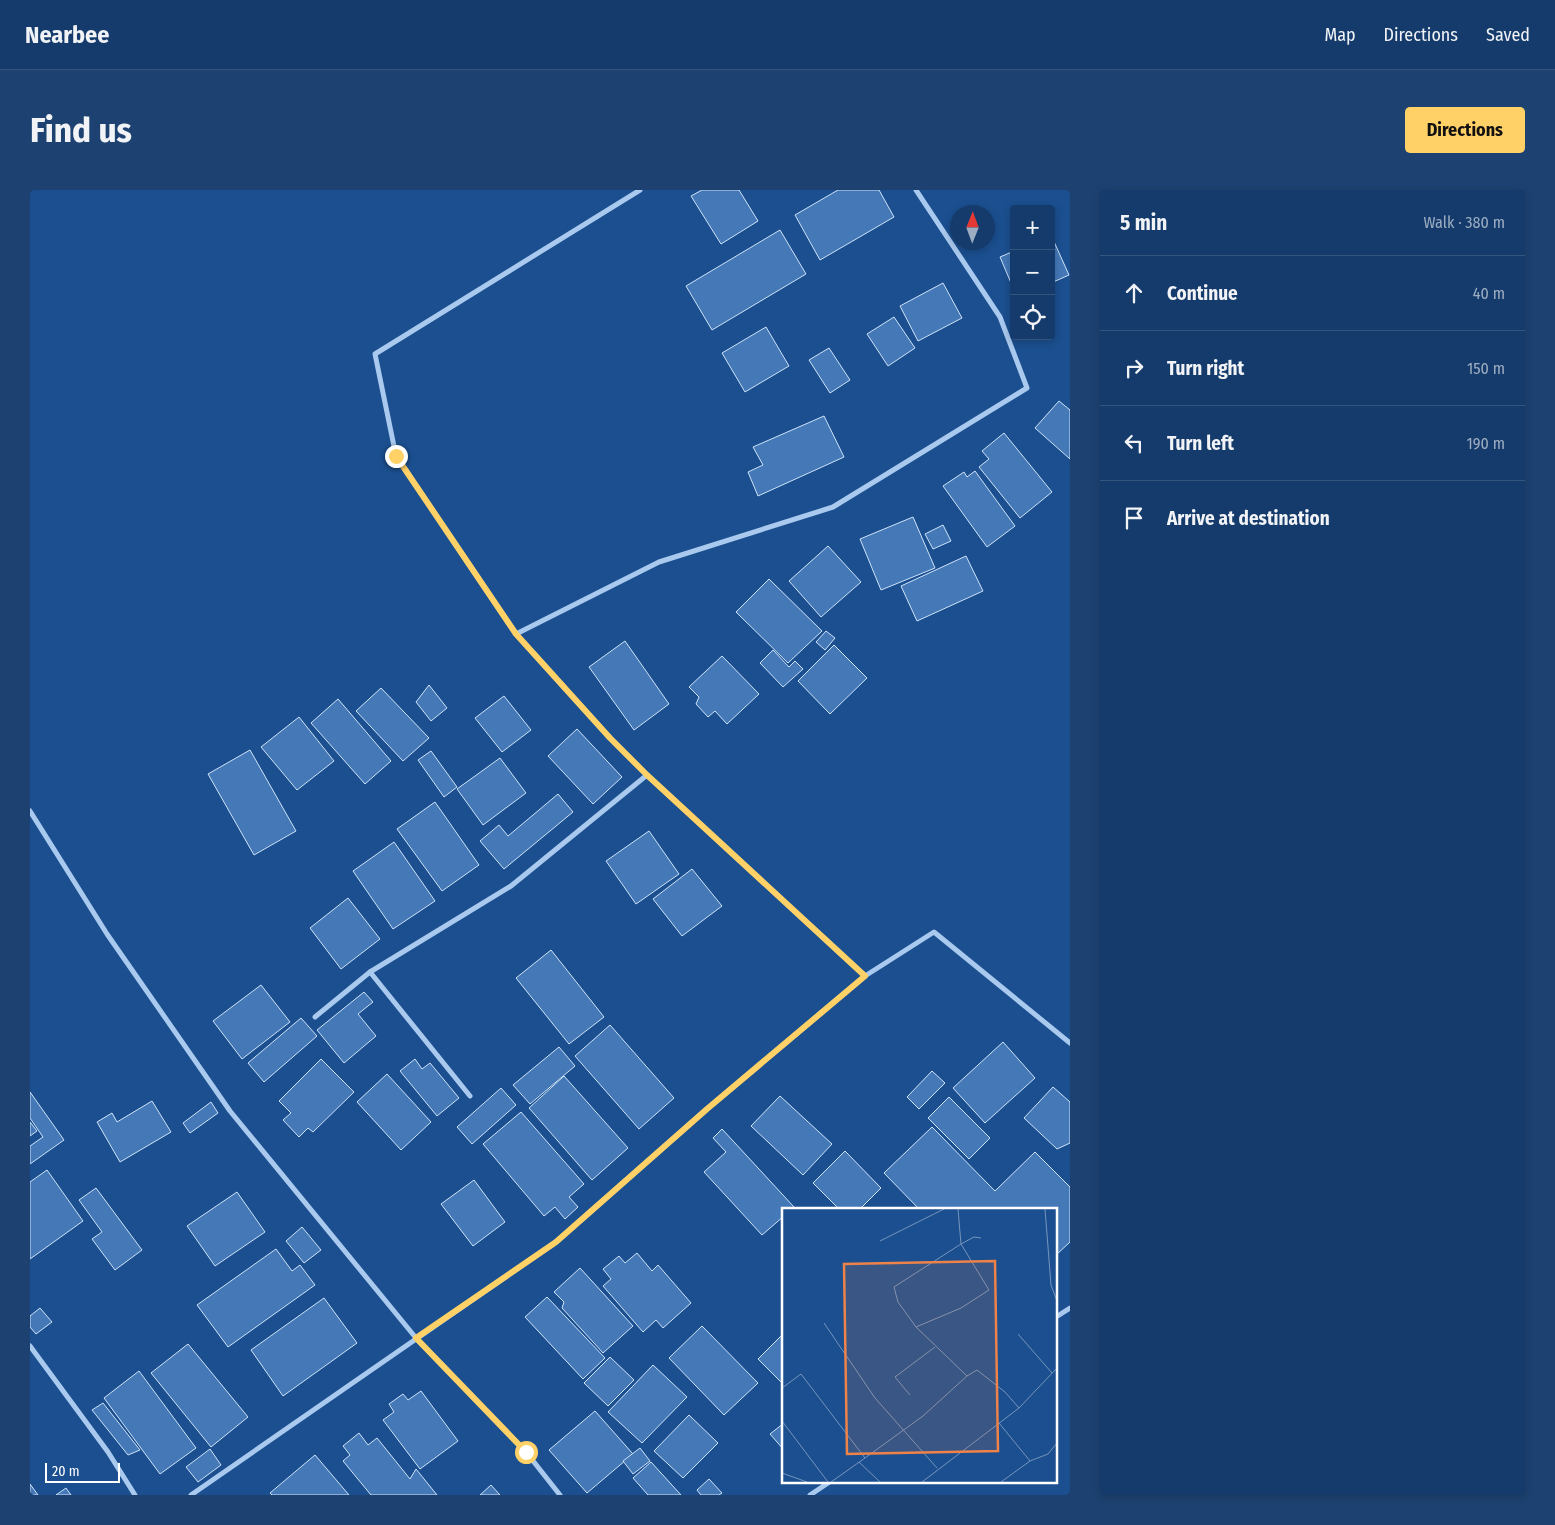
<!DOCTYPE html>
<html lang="en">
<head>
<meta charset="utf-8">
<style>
  :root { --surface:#143b6b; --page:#1d4271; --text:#f1f3f6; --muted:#9dadc1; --line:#33557e; --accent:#ffd166 }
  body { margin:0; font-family:"Fira Sans Condensed",sans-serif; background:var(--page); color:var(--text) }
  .controls { position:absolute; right:15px; top:15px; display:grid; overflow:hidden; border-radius:5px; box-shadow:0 2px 8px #0003 }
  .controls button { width:45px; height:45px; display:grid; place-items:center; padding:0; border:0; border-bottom:1px solid var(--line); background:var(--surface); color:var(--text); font:25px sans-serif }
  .compass { position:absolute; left:920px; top:15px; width:45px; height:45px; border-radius:50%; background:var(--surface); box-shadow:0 2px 8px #0003; rotate:1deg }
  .scale { position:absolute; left:15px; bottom:12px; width:75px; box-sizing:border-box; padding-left:5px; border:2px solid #fff; border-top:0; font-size:14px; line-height:18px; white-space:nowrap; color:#fff; -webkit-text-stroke:4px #1b4f8f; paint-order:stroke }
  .stop { position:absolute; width:15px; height:15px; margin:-11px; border:4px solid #ffd166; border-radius:50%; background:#fff }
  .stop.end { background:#ffd166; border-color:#fff; box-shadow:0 1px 5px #0008 }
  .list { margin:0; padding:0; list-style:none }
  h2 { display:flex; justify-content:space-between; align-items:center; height:65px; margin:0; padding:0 20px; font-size:21px }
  h2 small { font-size:16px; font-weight:400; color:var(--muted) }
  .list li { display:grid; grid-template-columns:32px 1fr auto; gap:15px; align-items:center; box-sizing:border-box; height:75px; padding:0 20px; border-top:1px solid var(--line) }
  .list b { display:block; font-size:19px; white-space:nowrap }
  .list em { font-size:16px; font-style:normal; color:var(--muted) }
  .icon { flex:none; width:28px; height:28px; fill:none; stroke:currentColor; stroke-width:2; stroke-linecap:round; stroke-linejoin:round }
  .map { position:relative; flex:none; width:1040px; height:1305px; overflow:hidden; border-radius:5px }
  header { display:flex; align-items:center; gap:30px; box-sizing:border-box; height:70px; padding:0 25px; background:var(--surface); border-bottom:1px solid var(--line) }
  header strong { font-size:24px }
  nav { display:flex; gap:28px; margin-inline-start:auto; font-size:18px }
  .intro { display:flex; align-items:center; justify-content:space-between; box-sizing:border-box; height:120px; padding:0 30px }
  h1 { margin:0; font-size:35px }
  .button { padding:12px 22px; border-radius:5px; background:var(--accent); color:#111; font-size:18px; font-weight:700 }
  main { display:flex; gap:30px; padding:0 30px }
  aside { flex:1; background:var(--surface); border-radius:5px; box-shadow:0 2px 8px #0003 }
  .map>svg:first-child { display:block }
  .building { fill:#4478b7; stroke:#cfe3fa }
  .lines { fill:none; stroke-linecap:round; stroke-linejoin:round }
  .street { stroke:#a9c9ee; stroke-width:5 }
  .route { stroke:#ffd166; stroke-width:6 }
  .inset-road { fill:none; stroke:#7695bc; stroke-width:1 }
  .view { fill:#ee8249; fill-opacity:0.15; stroke:#ee8249; stroke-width:2.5 }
  .inset-edge { fill:none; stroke:#fff; stroke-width:2.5 }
</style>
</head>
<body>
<header>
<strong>Nearbee</strong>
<nav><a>Map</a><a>Directions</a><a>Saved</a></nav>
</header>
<div class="intro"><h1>Find us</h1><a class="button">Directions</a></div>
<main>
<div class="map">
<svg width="1040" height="1305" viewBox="0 0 1040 1305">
  <rect width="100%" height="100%" fill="#1b4f8f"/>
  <g class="building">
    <path d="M672,0H709L728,31L691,54L661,6Z"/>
    <path d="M808,0H849L864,27L790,70L765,25Z"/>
    <path d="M750,40L776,84L682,140L656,96Z"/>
    <path d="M1021,45L1039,85L1021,93Z"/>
    <path d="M984,61V100L970,67Z"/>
    <path d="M913,93L932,128L888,151L870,116Z"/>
    <path d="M864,127L885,158L858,176L837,144Z"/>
    <path d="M736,137L759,176L715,202L692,163Z"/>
    <path d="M799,158L820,190L800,203L779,170Z"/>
    <path d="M1029,211L1040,220V269L1005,238Z"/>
    <path d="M794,226L814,267L728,306L718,282L733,275L723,257Z"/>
    <path d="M974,243L1022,302L990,328L949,277L959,269L952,261Z"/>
    <path d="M945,281L985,336L957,357L913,296L934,282L937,287Z"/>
    <path d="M883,327L905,378L851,400L830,349Z"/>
    <path d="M913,335L921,351L903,359L895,344Z"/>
    <path d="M798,356L831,392L791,427L759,391Z"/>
    <path d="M936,366L953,401L887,431L871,396Z"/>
    <path d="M739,389L792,441L758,473L706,422Z"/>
    <path d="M796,441L805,448L795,460L786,452Z"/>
    <path d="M595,451L639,514L604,540L559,477Z"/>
    <path d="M804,455L837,488L800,524L768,491Z"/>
    <path d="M743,460L759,477L765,471L773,479L753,497L730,473Z"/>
    <path d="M692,466L729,504L697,534L685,521L678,527L666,514L669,507L659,497Z"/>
    <path d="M399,495L417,518L401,531L386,512Z"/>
    <path d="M351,498L399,548L373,571L326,521Z"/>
    <path d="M474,506L501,540L472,562L445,528Z"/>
    <path d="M308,509L361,571L335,594L281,533Z"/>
    <path d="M269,527L304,571L267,600L231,557Z"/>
    <path d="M547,539L592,587L563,614L518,566Z"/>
    <path d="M220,560L266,641L224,665L178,584Z"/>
    <path d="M401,561L427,597L414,607L388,570Z"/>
    <path d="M470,568L496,603L453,635L427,599Z"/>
    <path d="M528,604L543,622L474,679L450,651L469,635L478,646Z"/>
    <path d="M405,612L449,675L412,701L367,639Z"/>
    <path d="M619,641L649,684L606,714L576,671Z"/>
    <path d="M364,652L405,711L363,739L323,681Z"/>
    <path d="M662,679L692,716L652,746L623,709Z"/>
    <path d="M318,708L350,749L311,779L280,738Z"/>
    <path d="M521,760L574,827L539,854L486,788Z"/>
    <path d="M231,795L260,832L212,869L183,831Z"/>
    <path d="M334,802L343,812L328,824L346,846L314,873L287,840Z"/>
    <path d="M271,828L287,846L234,892L218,873Z"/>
    <path d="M580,835L644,908L609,939L545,866Z"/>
    <path d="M973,852L1005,888L955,933L923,898Z"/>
    <path d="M529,857L545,876L500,914L483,895Z"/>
    <path d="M291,869L324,902L283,942L278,938L269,947L253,930L261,923L249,911Z"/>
    <path d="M385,869L392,879L400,873L429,908L407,926L370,881Z"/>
    <path d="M902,881L915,893L889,919L877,907Z"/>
    <path d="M357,884L401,932L371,960L327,912Z"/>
    <path d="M534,886L598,958L562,990L499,918Z"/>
    <path d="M1023,897L1040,912V953L1027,959L994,928Z"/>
    <path d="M471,898L486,915L442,954L427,937Z"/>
    <path d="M0,902L34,950L0,974V956L13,947L0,928Z"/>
    <path d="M750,906L802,954L773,985L721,936Z"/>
    <path d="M919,907L960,948L939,969L898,928Z"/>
    <path d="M122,911L141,942L90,972L67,932L82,923L87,932Z"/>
    <path d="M181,912L188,923L160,943L153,933Z"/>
    <path d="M491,922L554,994L539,1007L548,1017L535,1029L525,1017L514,1026L453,954Z"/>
    <path d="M0,932L7,941L0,946Z"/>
    <path d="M902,937L965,1001L1005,962L1040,997V1052L1026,1065V1019H889L854,983Z"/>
    <path d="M692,939L764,1017L761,1019H754V1026L732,1045L674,982L696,962L683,948Z"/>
    <path d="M815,961L851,998L830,1019H809L783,993Z"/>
    <path d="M17,980L53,1031L0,1069V992Z"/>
    <path d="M444,990L475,1032L443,1056L411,1014Z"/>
    <path d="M66,998L112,1060L85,1080L62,1049L72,1042L49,1010Z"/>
    <path d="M207,1002L235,1042L185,1076L157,1036Z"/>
    <path d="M272,1037L291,1060L274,1073L256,1051Z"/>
    <path d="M246,1059L262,1081L270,1075L285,1095L198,1157L167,1115Z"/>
    <path d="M607,1063L622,1081L628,1075L661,1113L633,1138L626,1130L613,1142L573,1096L581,1089L573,1079L589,1066L595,1073Z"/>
    <path d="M550,1078L603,1136L573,1163L532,1118L534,1112L524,1102Z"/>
    <path d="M517,1107L575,1168L553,1189L495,1127Z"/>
    <path d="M294,1108L327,1153L253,1206L221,1160Z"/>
    <path d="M10,1118L22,1132L6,1144L0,1137V1126Z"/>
    <path d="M672,1136L728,1193L694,1225L639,1168Z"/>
    <path d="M754,1143V1195L728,1169Z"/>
    <path d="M158,1154L218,1227L181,1257L121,1183Z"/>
    <path d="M580,1167L604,1190L578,1216L554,1193Z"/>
    <path d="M623,1175L657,1207L612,1253L578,1222Z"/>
    <path d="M109,1181L166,1258L130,1284L74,1208Z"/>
    <path d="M391,1201L428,1251L390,1279L353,1230L364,1222L359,1214L373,1204L378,1210Z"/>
    <path d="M73,1213L110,1260L98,1265L62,1220Z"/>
    <path d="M565,1221L603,1264L557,1303L519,1260Z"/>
    <path d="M659,1225L688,1253L653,1288L624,1261Z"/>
    <path d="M754,1233V1260L740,1244Z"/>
    <path d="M329,1243L338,1255L347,1248L380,1289L386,1279L407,1305H341L313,1271L320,1265L313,1256Z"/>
    <path d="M610,1258L620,1271L603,1284L593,1271Z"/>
    <path d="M180,1259L191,1275L168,1292L156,1277Z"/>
    <path d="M285,1265L319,1305H242L240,1303Z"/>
    <path d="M621,1272L651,1305H618L603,1288Z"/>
    <path d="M679,1289L692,1303L689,1305H671L667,1300Z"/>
    <path d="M0,1294L8,1305H0Z"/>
    <path d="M461,1295L470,1305H450Z"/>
    <path d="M36,1298L41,1305H26Z"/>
  </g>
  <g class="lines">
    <g class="street">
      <path d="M886,0L970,127L997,198L803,317L629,372L486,444L580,548L617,585L835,786L904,742L1040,853"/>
      <path d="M486,444L366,266L345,164L610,0"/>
      <path d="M0,621L77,744L200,921L386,1148L496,1262L530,1305"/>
      <path d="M285,827L340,782"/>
      <path d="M440,906L340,782L481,696L617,585"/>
      <path d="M1026,1127L1040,1118"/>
      <path d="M0,1156L78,1262L105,1305"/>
      <path d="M161,1305L526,1052L677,919L835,786"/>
      <path d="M780,1305L801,1291"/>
    </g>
  </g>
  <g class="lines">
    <path class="route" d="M366,266L486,444L580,548L617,585L835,786L677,919L526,1052L386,1148L496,1262"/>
  </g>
  <g transform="translate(752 1018)">
    <rect width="275" height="275" fill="#1b4f8f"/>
    <path class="inset-road" d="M176,1L179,36L207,82L179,100L134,119L185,168L195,162L223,184L237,200M263,1L269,77L275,93M98,33L162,1M42,115L93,190L155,260M134,119L116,94L112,79L179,36L192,29L199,30M236,126L270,165M0,180L19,166L83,250L141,208L185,168M128,187L113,169L153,139M0,213L46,274M217,215L248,253M77,254L98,274M0,265L25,274M49,274L83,250M140,274L237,200L275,160M219,274L248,253L266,246L275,235"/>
    <path class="view" d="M213,53L216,243L65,246L62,56Z"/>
    <rect width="275" height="275" class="inset-edge"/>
  </g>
</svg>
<div class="controls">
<button>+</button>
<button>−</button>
<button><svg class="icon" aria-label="locate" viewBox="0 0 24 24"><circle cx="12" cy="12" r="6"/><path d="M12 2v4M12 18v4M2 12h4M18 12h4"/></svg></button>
</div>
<svg class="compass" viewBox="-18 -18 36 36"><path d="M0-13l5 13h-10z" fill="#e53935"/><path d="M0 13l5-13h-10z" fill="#9dadc1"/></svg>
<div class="scale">20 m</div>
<div class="stop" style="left:496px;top:1262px"></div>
<div class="stop end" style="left:366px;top:266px"></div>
</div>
<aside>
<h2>5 min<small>Walk · 380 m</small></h2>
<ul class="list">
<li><svg class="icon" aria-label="ahead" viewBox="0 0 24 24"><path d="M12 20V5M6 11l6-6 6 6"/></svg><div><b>Continue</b></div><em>40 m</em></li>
<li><svg class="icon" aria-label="right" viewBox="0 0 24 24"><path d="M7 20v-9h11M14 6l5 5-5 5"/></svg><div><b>Turn right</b></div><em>150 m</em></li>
<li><svg class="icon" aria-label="left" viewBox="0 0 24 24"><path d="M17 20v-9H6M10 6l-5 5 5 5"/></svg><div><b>Turn left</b></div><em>190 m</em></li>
<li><svg class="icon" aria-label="arrive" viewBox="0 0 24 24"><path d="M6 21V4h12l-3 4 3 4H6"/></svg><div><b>Arrive at destination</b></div></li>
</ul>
</aside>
</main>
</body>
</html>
